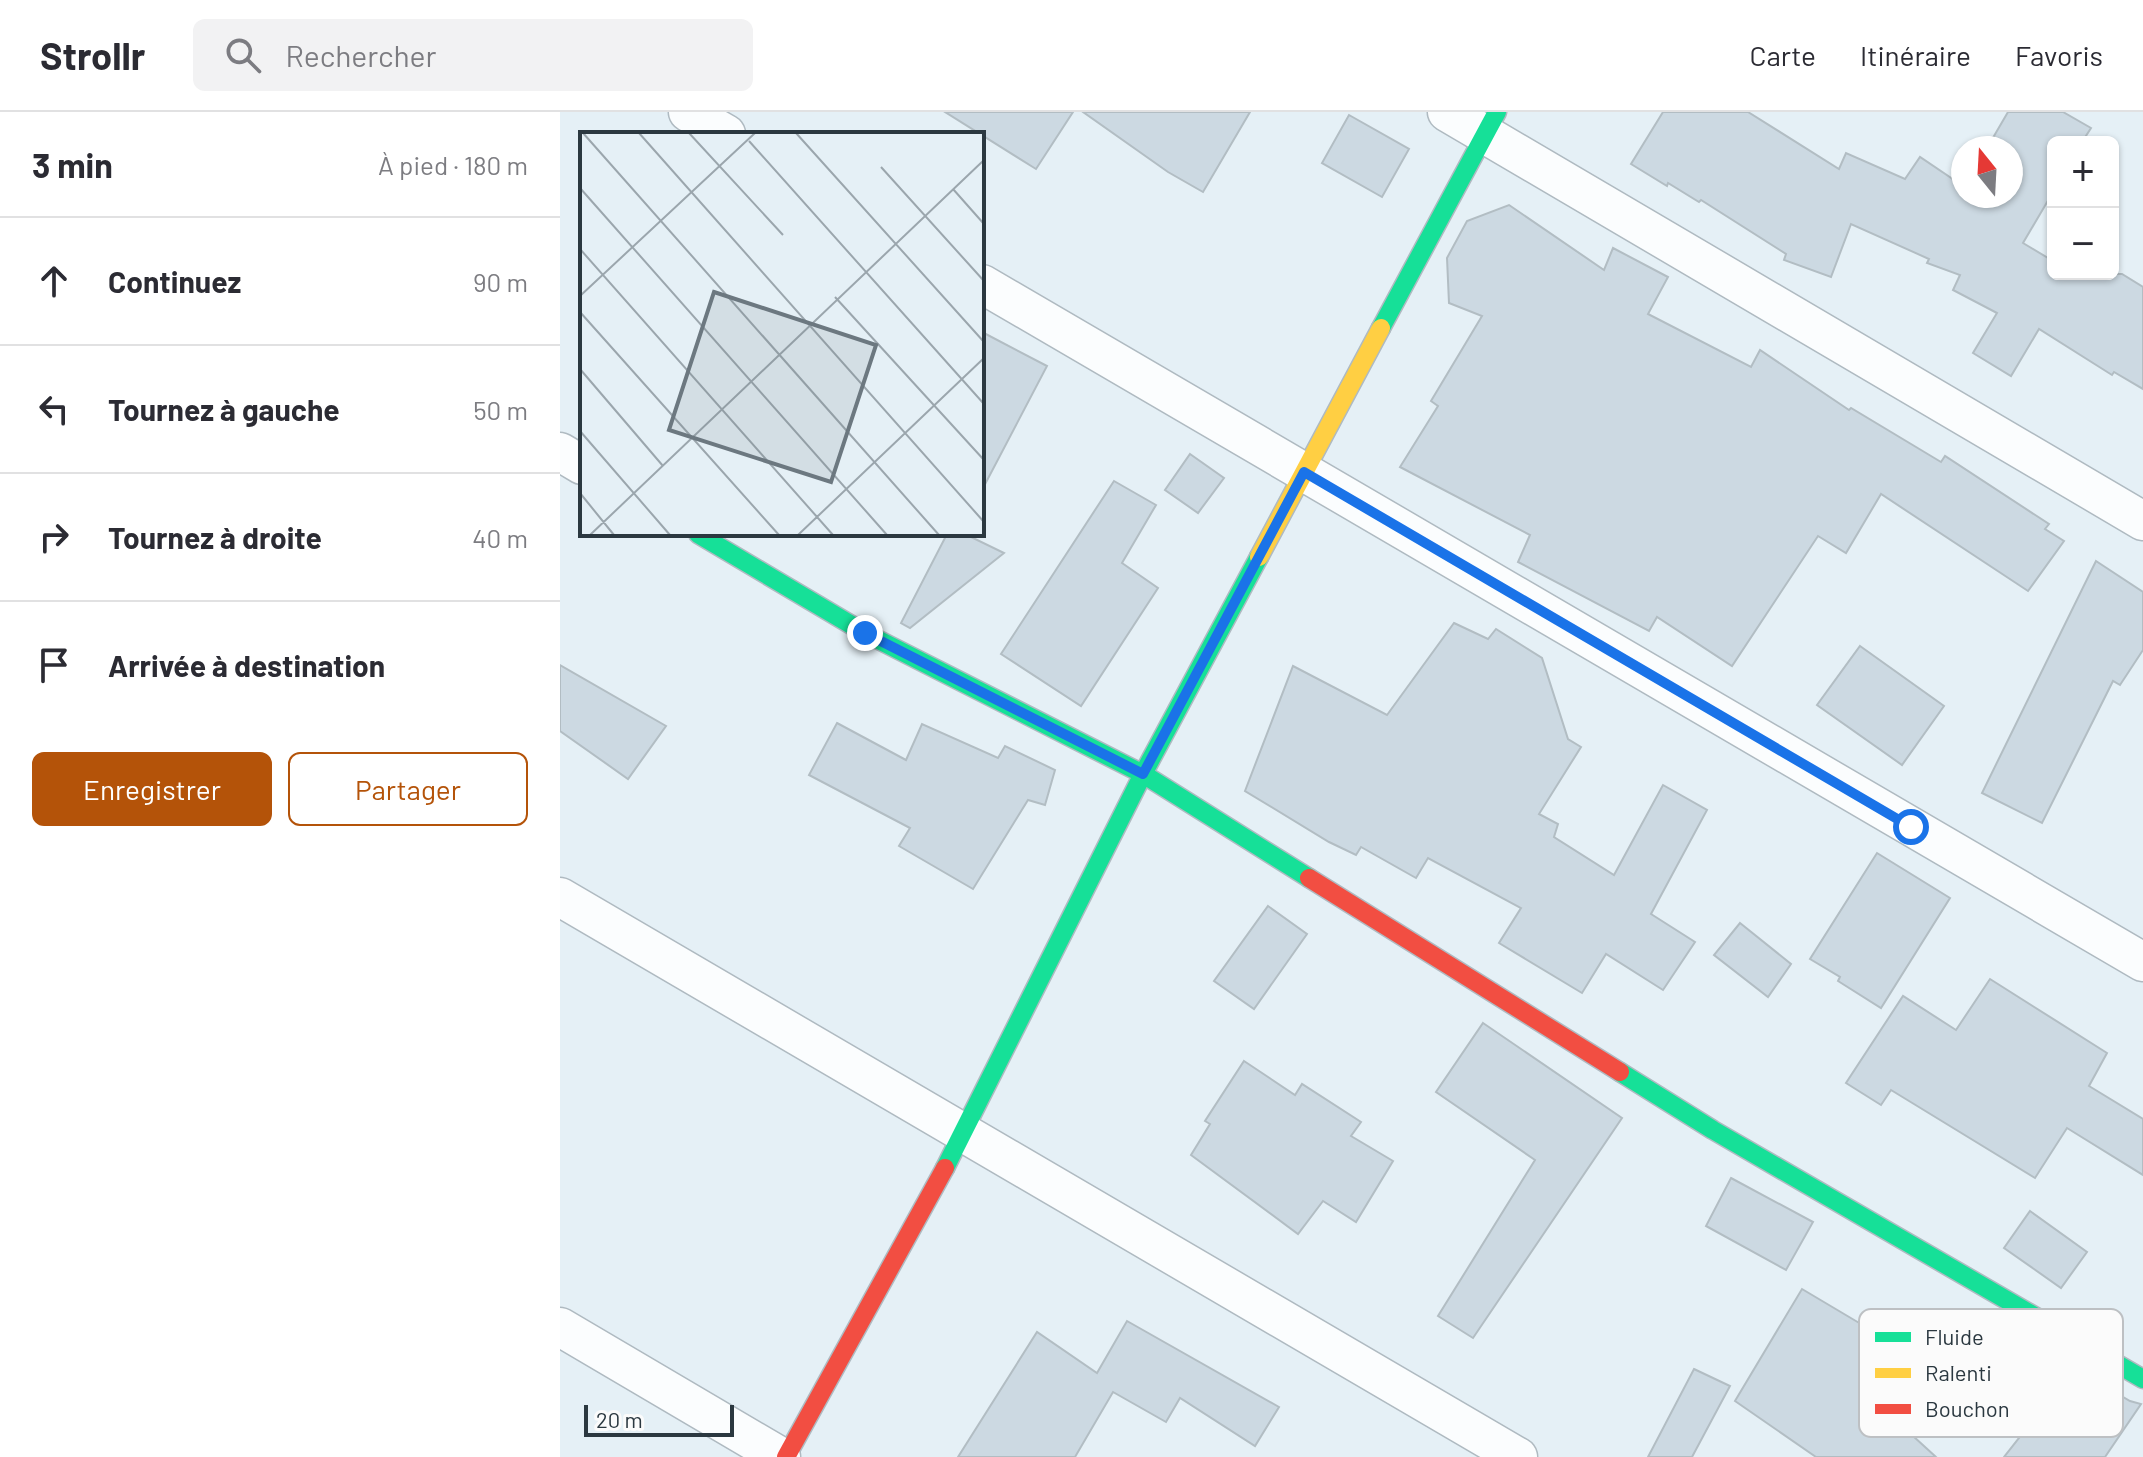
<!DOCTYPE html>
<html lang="fr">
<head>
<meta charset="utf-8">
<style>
  :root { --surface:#fff; --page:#f2f2f3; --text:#2b2b33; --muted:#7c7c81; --line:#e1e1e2; --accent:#b45309 }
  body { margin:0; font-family:Barlow,sans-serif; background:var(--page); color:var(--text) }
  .controls { position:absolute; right:24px; top:24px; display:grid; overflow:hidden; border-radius:12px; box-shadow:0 2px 6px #0004 }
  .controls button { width:72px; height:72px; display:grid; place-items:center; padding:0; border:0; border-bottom:2px solid var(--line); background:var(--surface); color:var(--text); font:40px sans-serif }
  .compass { position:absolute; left:1391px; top:24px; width:72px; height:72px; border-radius:50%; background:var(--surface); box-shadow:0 2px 6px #0004; rotate:342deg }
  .scale { position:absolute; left:24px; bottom:20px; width:150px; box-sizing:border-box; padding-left:8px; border:4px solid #2b3840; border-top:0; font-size:22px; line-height:28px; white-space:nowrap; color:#2b3840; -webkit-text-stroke:6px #fbfbfb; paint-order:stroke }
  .stop { position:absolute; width:24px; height:24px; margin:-18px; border:6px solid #1a73e8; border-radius:50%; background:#fff }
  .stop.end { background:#1a73e8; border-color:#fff; box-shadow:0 2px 8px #0008 }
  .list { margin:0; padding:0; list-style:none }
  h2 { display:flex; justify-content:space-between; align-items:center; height:104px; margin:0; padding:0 32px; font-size:34px }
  h2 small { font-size:26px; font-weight:400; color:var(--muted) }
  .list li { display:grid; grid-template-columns:52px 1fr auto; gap:24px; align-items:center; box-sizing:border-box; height:128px; padding:0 32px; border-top:2px solid var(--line) }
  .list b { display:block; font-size:30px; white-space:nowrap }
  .list em { font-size:26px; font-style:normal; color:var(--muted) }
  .actions { display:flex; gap:16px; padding:24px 32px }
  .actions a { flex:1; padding:18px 0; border:2px solid var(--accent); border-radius:12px; text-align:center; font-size:28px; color:var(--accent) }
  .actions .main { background:var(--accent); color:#fff }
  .icon { flex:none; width:44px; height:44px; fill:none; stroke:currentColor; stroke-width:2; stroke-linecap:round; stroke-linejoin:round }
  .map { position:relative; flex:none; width:1583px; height:1345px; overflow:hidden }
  header { display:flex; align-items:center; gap:48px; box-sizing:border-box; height:112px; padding:0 40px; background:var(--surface); border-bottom:2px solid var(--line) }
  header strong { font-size:38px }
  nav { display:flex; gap:44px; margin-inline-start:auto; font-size:28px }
  .search { width:560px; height:72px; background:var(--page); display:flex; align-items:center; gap:20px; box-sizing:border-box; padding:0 28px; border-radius:12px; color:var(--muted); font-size:30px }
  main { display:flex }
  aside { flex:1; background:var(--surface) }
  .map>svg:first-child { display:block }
  .building { fill:#ccd9e2; stroke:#b2bdc3; stroke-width:2 }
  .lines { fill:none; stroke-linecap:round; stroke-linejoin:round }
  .street-casing { stroke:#afbac1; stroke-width:41 }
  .fast-casing { stroke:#afbac1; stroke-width:21 }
  .slow-casing { stroke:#afbac1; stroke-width:21 }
  .jam-casing { stroke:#afbac1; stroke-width:21 }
  .street { stroke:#fbfdfe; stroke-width:38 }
  .fast { stroke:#16e098; stroke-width:18 }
  .slow { stroke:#ffcf43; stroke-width:18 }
  .jam { stroke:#f24e42; stroke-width:18 }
  .route { stroke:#1a73e8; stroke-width:10 }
  .inset-road { fill:none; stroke:#9ba6ad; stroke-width:2 }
  .view { fill:#6c7880; fill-opacity:0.15; stroke:#6c7880; stroke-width:4 }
  .inset-edge { fill:none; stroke:#2b3840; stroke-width:4 }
  .key { fill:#fbfbfb; stroke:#bdc0c3; stroke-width:2 }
  .key-label { font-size:22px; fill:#2b3840 }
</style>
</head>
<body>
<header>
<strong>Strollr</strong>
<div class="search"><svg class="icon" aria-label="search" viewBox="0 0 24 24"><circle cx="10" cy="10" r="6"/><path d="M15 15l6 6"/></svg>Rechercher</div>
<nav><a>Carte</a><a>Itinéraire</a><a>Favoris</a></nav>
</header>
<main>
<aside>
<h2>3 min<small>À pied · 180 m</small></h2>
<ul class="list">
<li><svg class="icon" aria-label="ahead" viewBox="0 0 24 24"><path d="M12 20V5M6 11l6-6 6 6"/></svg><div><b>Continuez</b></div><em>90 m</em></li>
<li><svg class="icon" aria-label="left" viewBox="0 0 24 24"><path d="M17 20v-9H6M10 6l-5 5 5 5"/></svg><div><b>Tournez à gauche</b></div><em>50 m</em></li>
<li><svg class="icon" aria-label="right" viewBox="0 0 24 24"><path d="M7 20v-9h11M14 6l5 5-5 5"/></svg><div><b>Tournez à droite</b></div><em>40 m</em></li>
<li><svg class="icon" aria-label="arrive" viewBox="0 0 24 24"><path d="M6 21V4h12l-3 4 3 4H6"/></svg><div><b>Arrivée à destination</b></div></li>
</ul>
<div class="actions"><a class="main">Enregistrer</a><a>Partager</a></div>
</aside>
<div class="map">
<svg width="1583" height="1345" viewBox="0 0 1583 1345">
  <rect width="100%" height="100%" fill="#e5f0f6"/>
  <g class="building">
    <path d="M385,0H513L476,57Z"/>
    <path d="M523,0H690L643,80L608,60Z"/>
    <path d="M1103,0H1188L1279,57L1286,41L1345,67L1360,45L1403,74V84H1451V36H1427L1448,0H1503L1531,16L1522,30H1493V80L1463,131L1493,149V162H1562L1583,175V277L1554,260L1552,263L1479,217L1451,264L1413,241L1437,201L1393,178L1400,163L1367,151L1369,147L1291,112L1271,165L1224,148L1226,142L1141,88L1139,90L1108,71L1107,74L1071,52Z"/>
    <path d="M789,3L849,37L822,85L762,51Z"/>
    <path d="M949,93L1044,158L1053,136L1108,165L1088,202L1191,255L1200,238L1289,298L1291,296L1381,350L1385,344L1489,412L1485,417L1504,429L1468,479L1321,382L1286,441L1258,424L1172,554L1097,505L1089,519L958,450L970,423L840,355L878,294L871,289L922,204L889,191L887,146L907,109Z"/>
    <path d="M422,220L487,254L422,378Z"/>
    <path d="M630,342L664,366L638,401L605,378Z"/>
    <path d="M554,369L596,393L562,451L598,476L521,594L441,542Z"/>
    <path d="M387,422H405L444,441L350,516L341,511Z"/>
    <path d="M1536,449L1583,480V538L1560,573L1553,569L1482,711L1422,681Z"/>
    <path d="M894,511L928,527L936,517L982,546L1008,627L1021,635L979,702L998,712L994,725L1054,763L1103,673L1147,698L1091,802L1135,830L1103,878L1046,842L1022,881L939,831L961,796L868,746L856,766L801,735L796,743L769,730L685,679L733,554L827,603Z"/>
    <path d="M1300,534L1384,594L1342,653L1257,593Z"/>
    <path d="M0,553L106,614L68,667L0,619Z"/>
    <path d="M277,611L346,648L362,612L438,646L445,634L495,658L485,693L468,688L413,777L339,734L350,716L249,663Z"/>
    <path d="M1317,741L1390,786L1321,896L1278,869L1280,865L1250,847Z"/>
    <path d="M708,794L747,822L694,897L654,869Z"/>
    <path d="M1180,811L1231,852L1208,885L1154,843Z"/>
    <path d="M1430,867L1547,941L1529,974L1583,1007V1063L1507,1016L1475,1066L1331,978L1321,993L1286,971L1343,884L1396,918Z"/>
    <path d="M923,911L1062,1006L913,1226L878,1204L975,1048L876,980Z"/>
    <path d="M684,949L735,983L742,972L801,1010L791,1024L833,1049L796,1110L763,1089L738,1122L631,1043L650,1012L645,1009Z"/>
    <path d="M1171,1066L1253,1110L1226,1158L1146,1114Z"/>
    <path d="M1470,1099L1527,1140L1501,1176L1444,1136Z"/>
    <path d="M1242,1177L1375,1256L1341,1313L1376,1345H1256L1175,1289Z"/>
    <path d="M567,1209L719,1295L695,1334L620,1286L606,1310L553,1280L515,1345H398L477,1220L537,1261Z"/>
    <path d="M1514,1256L1570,1289L1581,1292L1545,1345H1444Z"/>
    <path d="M1134,1257L1170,1274L1132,1345H1088Z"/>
  </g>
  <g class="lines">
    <defs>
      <g id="street">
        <path d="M128,0L166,22"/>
        <path d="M887,0L1583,409"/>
        <path d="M422,172L1583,850"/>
        <path d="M0,340L22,353"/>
        <path d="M0,785L958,1345"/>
        <path d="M0,1215L221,1345"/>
      </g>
      <g id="fast">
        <path d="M821,216L937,0"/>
        <path d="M138,422L305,521L583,662L749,766"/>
        <path d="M1060,960L1153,1018L1583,1267"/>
        <path d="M385,1056L583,662L699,445"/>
      </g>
      <path id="slow" d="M699,445L821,216"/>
      <g id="jam">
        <path d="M749,766L1060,960"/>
        <path d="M226,1345L385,1056"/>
      </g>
    </defs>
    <use href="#street" class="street-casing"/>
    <use href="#fast" class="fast-casing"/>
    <use href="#slow" class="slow-casing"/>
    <use href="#jam" class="jam-casing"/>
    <use href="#street" class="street"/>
    <use href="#fast" class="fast"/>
    <use href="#slow" class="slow"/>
    <use href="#jam" class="jam"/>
  </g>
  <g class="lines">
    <path class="route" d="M305,521L583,662L744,360L1351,715"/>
  </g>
  <g transform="translate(20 20)">
    <rect width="404" height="404" fill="#e5f0f6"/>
    <path class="inset-road" d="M3,1L359,403M59,1L404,390M109,1L203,103M216,1L404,210M169,9L404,272M301,35L404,149M0,56L307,403M373,57L404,92M0,117L253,403M0,164L175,1M255,165L404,328M0,180L199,403M0,237L83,334M0,299L90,403M0,361L34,403M10,403L404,28M218,403L404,226"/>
    <path class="view" d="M134,160L296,213L251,350L89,298Z"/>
    <rect width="404" height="404" class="inset-edge"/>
  </g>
  <rect x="1299" y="1197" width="264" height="128" rx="12" class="key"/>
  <rect x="1315" y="1220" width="36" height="10" fill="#16e098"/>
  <rect x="1315" y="1256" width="36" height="10" fill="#ffcf43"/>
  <rect x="1315" y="1292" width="36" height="10" fill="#f24e42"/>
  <g class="key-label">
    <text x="1365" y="1233">Fluide</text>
    <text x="1365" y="1269">Ralenti</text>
    <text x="1365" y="1305">Bouchon</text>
  </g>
</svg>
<div class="controls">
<button>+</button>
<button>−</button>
</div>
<svg class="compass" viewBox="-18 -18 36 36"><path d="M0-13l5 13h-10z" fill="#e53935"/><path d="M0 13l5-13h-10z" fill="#7c7c81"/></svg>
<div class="scale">20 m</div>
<div class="stop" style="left:1351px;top:715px"></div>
<div class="stop end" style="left:305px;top:521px"></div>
</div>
</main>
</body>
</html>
